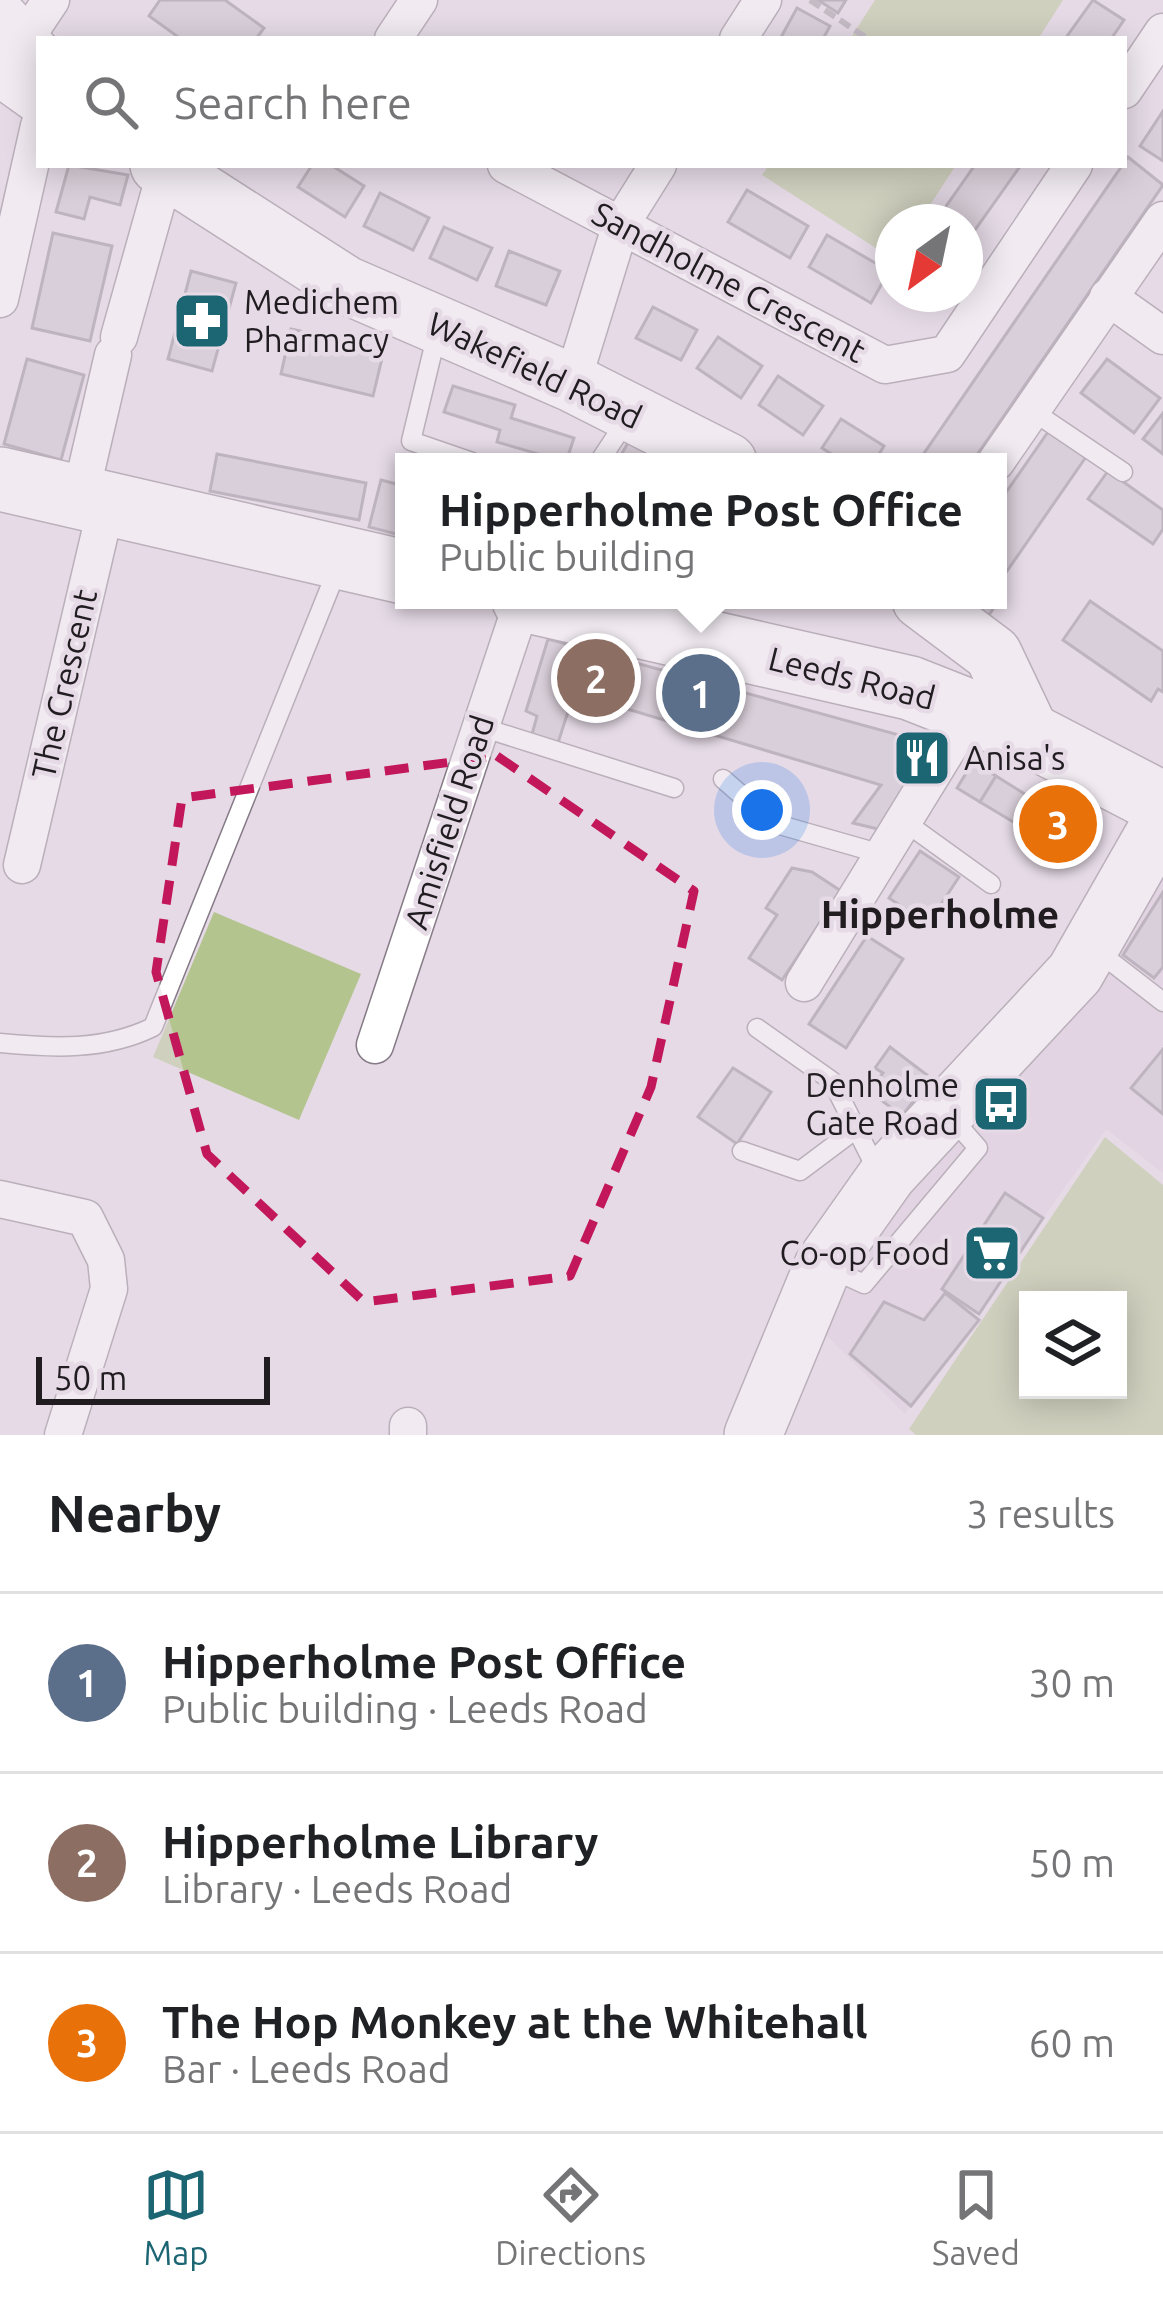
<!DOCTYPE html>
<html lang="en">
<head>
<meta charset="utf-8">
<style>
  :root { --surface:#fff; --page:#f6f6f6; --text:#202124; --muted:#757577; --line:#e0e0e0; --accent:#1c6573 }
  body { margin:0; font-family:Ubuntu,sans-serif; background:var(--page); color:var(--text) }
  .controls { position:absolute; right:36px; bottom:36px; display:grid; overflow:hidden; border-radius:0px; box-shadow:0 6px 30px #0003 }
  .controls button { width:108px; height:108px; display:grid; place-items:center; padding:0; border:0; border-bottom:3px solid var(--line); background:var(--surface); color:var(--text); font:60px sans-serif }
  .compass { position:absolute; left:875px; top:204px; width:108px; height:108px; border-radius:50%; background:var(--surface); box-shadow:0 6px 30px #0003; rotate:213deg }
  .scale { position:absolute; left:36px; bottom:30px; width:234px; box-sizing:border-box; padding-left:12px; border:6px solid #201c20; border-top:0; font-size:33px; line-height:42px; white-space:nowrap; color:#201c20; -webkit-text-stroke:9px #e5dae6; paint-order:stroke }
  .you { position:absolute; left:762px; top:810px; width:42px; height:42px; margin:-30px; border:9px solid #fff; border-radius:50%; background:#1a73e8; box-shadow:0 0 0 18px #1a73e833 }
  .badge { display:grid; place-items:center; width:78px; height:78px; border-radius:50%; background:var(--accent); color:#fff; font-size:39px; font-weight:700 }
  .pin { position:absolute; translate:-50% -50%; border:6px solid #fff; box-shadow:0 3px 12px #0006 }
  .popup { position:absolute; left:395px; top:453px; width:612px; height:156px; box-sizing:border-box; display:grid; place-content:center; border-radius:0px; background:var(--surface); filter:drop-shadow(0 3px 9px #0005); font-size:39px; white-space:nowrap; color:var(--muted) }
  .popup b { font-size:45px; color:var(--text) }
  .popup::after { content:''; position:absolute; left:50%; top:100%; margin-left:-24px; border:24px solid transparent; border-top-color:var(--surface) }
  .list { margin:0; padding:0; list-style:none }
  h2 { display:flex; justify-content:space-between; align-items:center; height:156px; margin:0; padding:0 48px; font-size:51px }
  h2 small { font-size:39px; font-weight:400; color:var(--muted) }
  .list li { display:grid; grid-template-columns:78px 1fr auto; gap:36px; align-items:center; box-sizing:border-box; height:180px; padding:0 48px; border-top:3px solid var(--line) }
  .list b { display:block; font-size:45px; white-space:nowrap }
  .list p { margin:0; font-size:39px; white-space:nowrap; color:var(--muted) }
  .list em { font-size:39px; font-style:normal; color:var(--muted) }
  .icon { flex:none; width:66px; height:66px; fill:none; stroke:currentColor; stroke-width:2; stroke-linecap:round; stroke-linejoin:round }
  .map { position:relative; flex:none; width:1163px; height:1435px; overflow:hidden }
  .search { position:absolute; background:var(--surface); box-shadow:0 6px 30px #0003; left:36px; right:36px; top:36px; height:132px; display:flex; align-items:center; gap:30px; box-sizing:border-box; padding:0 42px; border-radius:0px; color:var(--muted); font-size:45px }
  .sheet { height:696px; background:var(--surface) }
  nav { display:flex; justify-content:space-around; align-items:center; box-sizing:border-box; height:168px; border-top:3px solid var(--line); background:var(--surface); font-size:33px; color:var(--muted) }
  nav a { display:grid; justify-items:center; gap:6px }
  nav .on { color:var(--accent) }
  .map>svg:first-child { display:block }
  .built { fill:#ddccde }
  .green { fill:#b3c48e; fill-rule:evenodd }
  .building { fill:#cac1cd; stroke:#8e8591; stroke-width:3 }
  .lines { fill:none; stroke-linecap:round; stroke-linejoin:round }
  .service-casing { stroke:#857b86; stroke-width:21 }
  .minor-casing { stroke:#857b86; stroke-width:39 }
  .primary-casing { stroke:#857b86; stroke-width:60 }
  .trunk-casing { stroke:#857b86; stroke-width:66 }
  .path { stroke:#9d959e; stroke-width:6; stroke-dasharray:12 6; stroke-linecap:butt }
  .service { stroke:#fff; stroke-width:18 }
  .minor { stroke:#fff; stroke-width:36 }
  .primary { stroke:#fff; stroke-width:57 }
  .trunk { stroke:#fff; stroke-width:63 }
  .marked { fill:none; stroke:#c2185b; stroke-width:9; stroke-dasharray:24 15; stroke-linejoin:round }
  .labels { text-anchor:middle; stroke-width:9; stroke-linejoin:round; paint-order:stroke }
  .street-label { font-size:33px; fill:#201c20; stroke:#e5dae6 }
  .poi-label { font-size:33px; fill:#201c20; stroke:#e5dae6; text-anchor:start }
  .quarter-label { font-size:39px; font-weight:bold; fill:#201c20; stroke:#e5dae6 }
</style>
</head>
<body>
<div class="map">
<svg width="1163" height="1435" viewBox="0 0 1163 1435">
  <rect width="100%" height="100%" fill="#e5dae6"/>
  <path class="built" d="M1163,876V1173L1106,1129L905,1414L820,1329L923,1173Z"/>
  <g class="green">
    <path d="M875,0H1063L1038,39H850Z"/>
    <path d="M769,165H956L919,222H893V259L762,175Z"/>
    <path d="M214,912L361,974L299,1120L153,1057Z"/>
    <path d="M1105,1137L1163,1185V1435H916L909,1429ZM1028,1300H1118V1390H1028Z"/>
  </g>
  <g class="building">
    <path d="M160,0H225L264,28L256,39H181L149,16Z"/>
    <path d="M818,0H846L838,13Z"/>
    <path d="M1093,0L1124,20L1111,39H1065Z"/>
    <path d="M797,8L830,26L823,39H780Z"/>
    <path d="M1163,111V161L1140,146Z"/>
    <path d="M1128,157L1163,185L972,462H918Z"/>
    <path d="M69,165L128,175L120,205L90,197L84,219L56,212Z"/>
    <path d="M312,165H331L364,186L345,217L298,187Z"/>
    <path d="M975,165H1021L965,244V222H935Z"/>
    <path d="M747,190L808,226L790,258L728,222Z"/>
    <path d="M380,193L429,218L413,250L364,226Z"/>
    <path d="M444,227L492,248L477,280L430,258Z"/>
    <path d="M53,233L112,246L90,341L32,328Z"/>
    <path d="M827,235L889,271L871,303L809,267Z"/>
    <path d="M509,251L560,271L546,305L496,286Z"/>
    <path d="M191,271L236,283L212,371L168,359Z"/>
    <path d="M653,307L697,330L681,360L636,338Z"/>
    <path d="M291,329L384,350L373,396L281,374Z"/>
    <path d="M718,337L762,366L741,398L697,368Z"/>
    <path d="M27,359L84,375L61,460L4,444Z"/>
    <path d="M1107,359L1160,398L1134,433L1081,393Z"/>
    <path d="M778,376L823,406L803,435L759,405Z"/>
    <path d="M453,386L515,405L511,418L574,438L566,462L497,442L500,430L444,412Z"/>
    <path d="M1163,413V454L1143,439Z"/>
    <path d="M841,419L884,446L874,462H844L822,448Z"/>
    <path d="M1048,432L1086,457L998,584V504Z"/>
    <path d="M629,441L667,462H617Z"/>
    <path d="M217,454L366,483L359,520L210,491Z"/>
    <path d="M1108,471L1163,510V529L1153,544L1088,499Z"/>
    <path d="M381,480L404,486V536L369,527Z"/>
    <path d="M998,595L1001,597L987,618L961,600H998Z"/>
    <path d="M1090,601L1163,651V692L1158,689L1151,701L1063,640Z"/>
    <path d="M548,639L943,747L882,830L853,823L881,785L574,693L557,746L531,738L537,716L526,711Z"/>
    <path d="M973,762L996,776L980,802L957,788Z"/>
    <path d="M996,776L1031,798L1015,823L980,802Z"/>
    <path d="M1040,784L1085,813L1059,852L1015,823Z"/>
    <path d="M920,851L959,877L928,924L889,898Z"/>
    <path d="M792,868L812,872L841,891L782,980L749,958L777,915L766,908Z"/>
    <path d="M1163,892V967L1154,978L1123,955Z"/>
    <path d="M867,936L903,959L846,1048L809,1024Z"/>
    <path d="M890,1047L931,1078L902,1116L869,1091L883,1073L875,1068Z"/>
    <path d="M1163,1049V1114L1131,1088Z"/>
    <path d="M733,1068L771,1092L737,1144L698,1117Z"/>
    <path d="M1005,1193L1043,1218L979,1314L942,1289Z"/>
    <path d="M945,1293L979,1320L911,1406L850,1354L884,1302L924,1320Z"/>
  </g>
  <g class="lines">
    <defs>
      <g id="service">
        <path d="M438,329L411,441L472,462"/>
        <path d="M1031,410L1123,472"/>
        <path d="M599,462L626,421"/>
        <path d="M481,727L674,788"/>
        <path d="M723,779L773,823L885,855"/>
        <path d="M905,822L991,884"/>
        <path d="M1096,950L1163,1002"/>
        <path d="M757,1028L832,1081L878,1172"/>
        <path d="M0,1043C53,1048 104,1051 153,1027L339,565"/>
        <path d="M742,1151L800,1171L856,1129"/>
        <path d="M827,1267L864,1284L978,1148L950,1116"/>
      </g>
      <g id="minor">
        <path d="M393,39L419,0"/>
        <path d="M738,39L763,0"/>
        <path d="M21,45L51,0"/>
        <path d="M0,79L39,107"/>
        <path d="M1124,90L1163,32"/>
        <path d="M506,165L885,365L947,354L1074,165"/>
        <path d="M1108,297L1163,336"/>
        <path d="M0,299L39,126"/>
        <path d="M119,337L166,170"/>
        <path d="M572,383L621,224L658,165"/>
        <path d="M996,462L1163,220"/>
        <path d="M80,497L113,355"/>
        <path d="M22,865L107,503"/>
        <path d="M804,983L971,711"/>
        <path d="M375,1045L523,600"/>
        <path d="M0,1199L85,1218L106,1260L109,1289L63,1435"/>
        <path d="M408,1435V1426"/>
      </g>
      <g id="primary">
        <path d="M0,20L39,63"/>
        <path d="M159,165L346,285L572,383L728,462"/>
        <path d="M921,600L993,654L1032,736"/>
        <path d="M753,1435L823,1266L888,1174L1075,973L1163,819"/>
      </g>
      <g id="trunk">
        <path d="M0,479L404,572"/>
        <path d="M524,600L910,688L1032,736L1163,804"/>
      </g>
    </defs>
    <use href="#service" class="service-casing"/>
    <use href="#minor" class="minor-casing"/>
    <use href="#primary" class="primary-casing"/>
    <use href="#trunk" class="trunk-casing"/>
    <path class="path" d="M810,0L868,39"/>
    <use href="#service" class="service"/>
    <use href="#minor" class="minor"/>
    <use href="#primary" class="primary"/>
    <use href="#trunk" class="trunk"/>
  </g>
  <path d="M0 0H1163V1435H0ZM497,756L694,891L651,1087L570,1276L364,1302L207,1154L156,972L182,798Z" fill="#e5dae6" fill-opacity=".55" fill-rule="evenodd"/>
  <path class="marked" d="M497,756L694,891L651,1087L570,1276L364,1302L207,1154L156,972L182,798Z"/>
  <defs>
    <symbol id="pharmacy-square" viewBox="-11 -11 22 22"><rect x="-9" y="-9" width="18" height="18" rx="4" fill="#1c6573" stroke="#e5dae6"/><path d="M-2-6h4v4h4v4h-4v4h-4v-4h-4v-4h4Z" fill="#fff"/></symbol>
    <symbol id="restaurant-square" viewBox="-11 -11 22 22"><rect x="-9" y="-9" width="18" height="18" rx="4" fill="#1c6573" stroke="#e5dae6"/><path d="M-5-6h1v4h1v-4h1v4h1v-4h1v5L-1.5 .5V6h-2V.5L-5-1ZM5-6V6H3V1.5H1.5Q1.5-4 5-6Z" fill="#fff"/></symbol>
    <symbol id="bus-square" viewBox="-11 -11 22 22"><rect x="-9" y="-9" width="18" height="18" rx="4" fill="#1c6573" stroke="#e5dae6"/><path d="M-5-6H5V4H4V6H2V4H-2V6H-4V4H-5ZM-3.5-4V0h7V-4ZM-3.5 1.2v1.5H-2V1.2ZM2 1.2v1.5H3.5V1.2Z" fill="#fff"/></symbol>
    <symbol id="supermarket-square" viewBox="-11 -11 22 22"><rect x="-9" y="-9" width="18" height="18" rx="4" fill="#1c6573" stroke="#e5dae6"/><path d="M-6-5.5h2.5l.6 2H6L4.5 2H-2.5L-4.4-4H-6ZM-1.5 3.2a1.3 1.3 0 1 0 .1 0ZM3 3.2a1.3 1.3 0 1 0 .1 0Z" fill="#fff"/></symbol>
  </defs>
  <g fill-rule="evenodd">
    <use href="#pharmacy-square" x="169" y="288" width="66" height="66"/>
    <use href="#restaurant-square" x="889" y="725" width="66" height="66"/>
    <use href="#bus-square" x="968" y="1071" width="66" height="66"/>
    <use href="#supermarket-square" x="959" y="1220" width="66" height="66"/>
  </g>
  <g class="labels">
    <g class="street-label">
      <text transform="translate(729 282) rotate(28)" y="12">Sandholme Crescent</text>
      <text transform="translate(535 370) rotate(25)" y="12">Wakefield Road</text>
      <text transform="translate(852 678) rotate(14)" y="12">Leeds Road</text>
      <text transform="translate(64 684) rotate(-77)" y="12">The Crescent</text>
      <text transform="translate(449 822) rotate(-72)" y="12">Amisfield Road</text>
    </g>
    <g class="poi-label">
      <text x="244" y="314">Medichem<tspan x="244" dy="38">Pharmacy</tspan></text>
      <text x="964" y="770">Anisa's</text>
      <text x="959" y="1097" text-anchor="end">Denholme<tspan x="959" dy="38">Gate Road</tspan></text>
      <text x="950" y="1265" text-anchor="end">Co-op Food</text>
    </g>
    <g class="quarter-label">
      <text x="940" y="928">Hipperholme</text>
    </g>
  </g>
</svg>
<div class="controls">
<button><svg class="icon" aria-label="layers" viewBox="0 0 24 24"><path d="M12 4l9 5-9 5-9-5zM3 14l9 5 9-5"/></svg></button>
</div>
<svg class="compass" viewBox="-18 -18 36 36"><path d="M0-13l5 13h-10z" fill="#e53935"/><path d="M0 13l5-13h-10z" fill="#757577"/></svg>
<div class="scale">50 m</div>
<div class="you"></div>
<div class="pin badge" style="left:701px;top:693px;background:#5c6f8a">1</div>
<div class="popup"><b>Hipperholme Post Office</b>Public building</div>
<div class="pin badge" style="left:596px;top:678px;background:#8d6e63">2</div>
<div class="pin badge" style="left:1058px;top:824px;background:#e8710a">3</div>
<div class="search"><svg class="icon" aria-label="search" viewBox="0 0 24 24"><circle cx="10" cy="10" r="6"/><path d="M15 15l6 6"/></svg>Search here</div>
</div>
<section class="sheet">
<h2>Nearby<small>3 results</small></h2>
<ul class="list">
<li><span class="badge" style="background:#5c6f8a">1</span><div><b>Hipperholme Post Office</b><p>Public building · Leeds Road</p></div><em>30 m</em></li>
<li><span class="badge" style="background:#8d6e63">2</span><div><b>Hipperholme Library</b><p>Library · Leeds Road</p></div><em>50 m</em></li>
<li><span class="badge" style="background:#e8710a">3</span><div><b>The Hop Monkey at the Whitehall</b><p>Bar · Leeds Road</p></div><em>60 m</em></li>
</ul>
</section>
<nav>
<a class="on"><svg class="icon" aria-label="map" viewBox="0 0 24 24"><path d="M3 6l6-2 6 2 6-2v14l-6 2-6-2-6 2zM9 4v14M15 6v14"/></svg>Map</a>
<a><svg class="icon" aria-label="directions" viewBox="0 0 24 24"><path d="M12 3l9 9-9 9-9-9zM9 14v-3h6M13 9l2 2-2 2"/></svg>Directions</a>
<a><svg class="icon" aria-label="saved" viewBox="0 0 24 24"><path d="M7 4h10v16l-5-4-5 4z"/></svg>Saved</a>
</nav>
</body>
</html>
